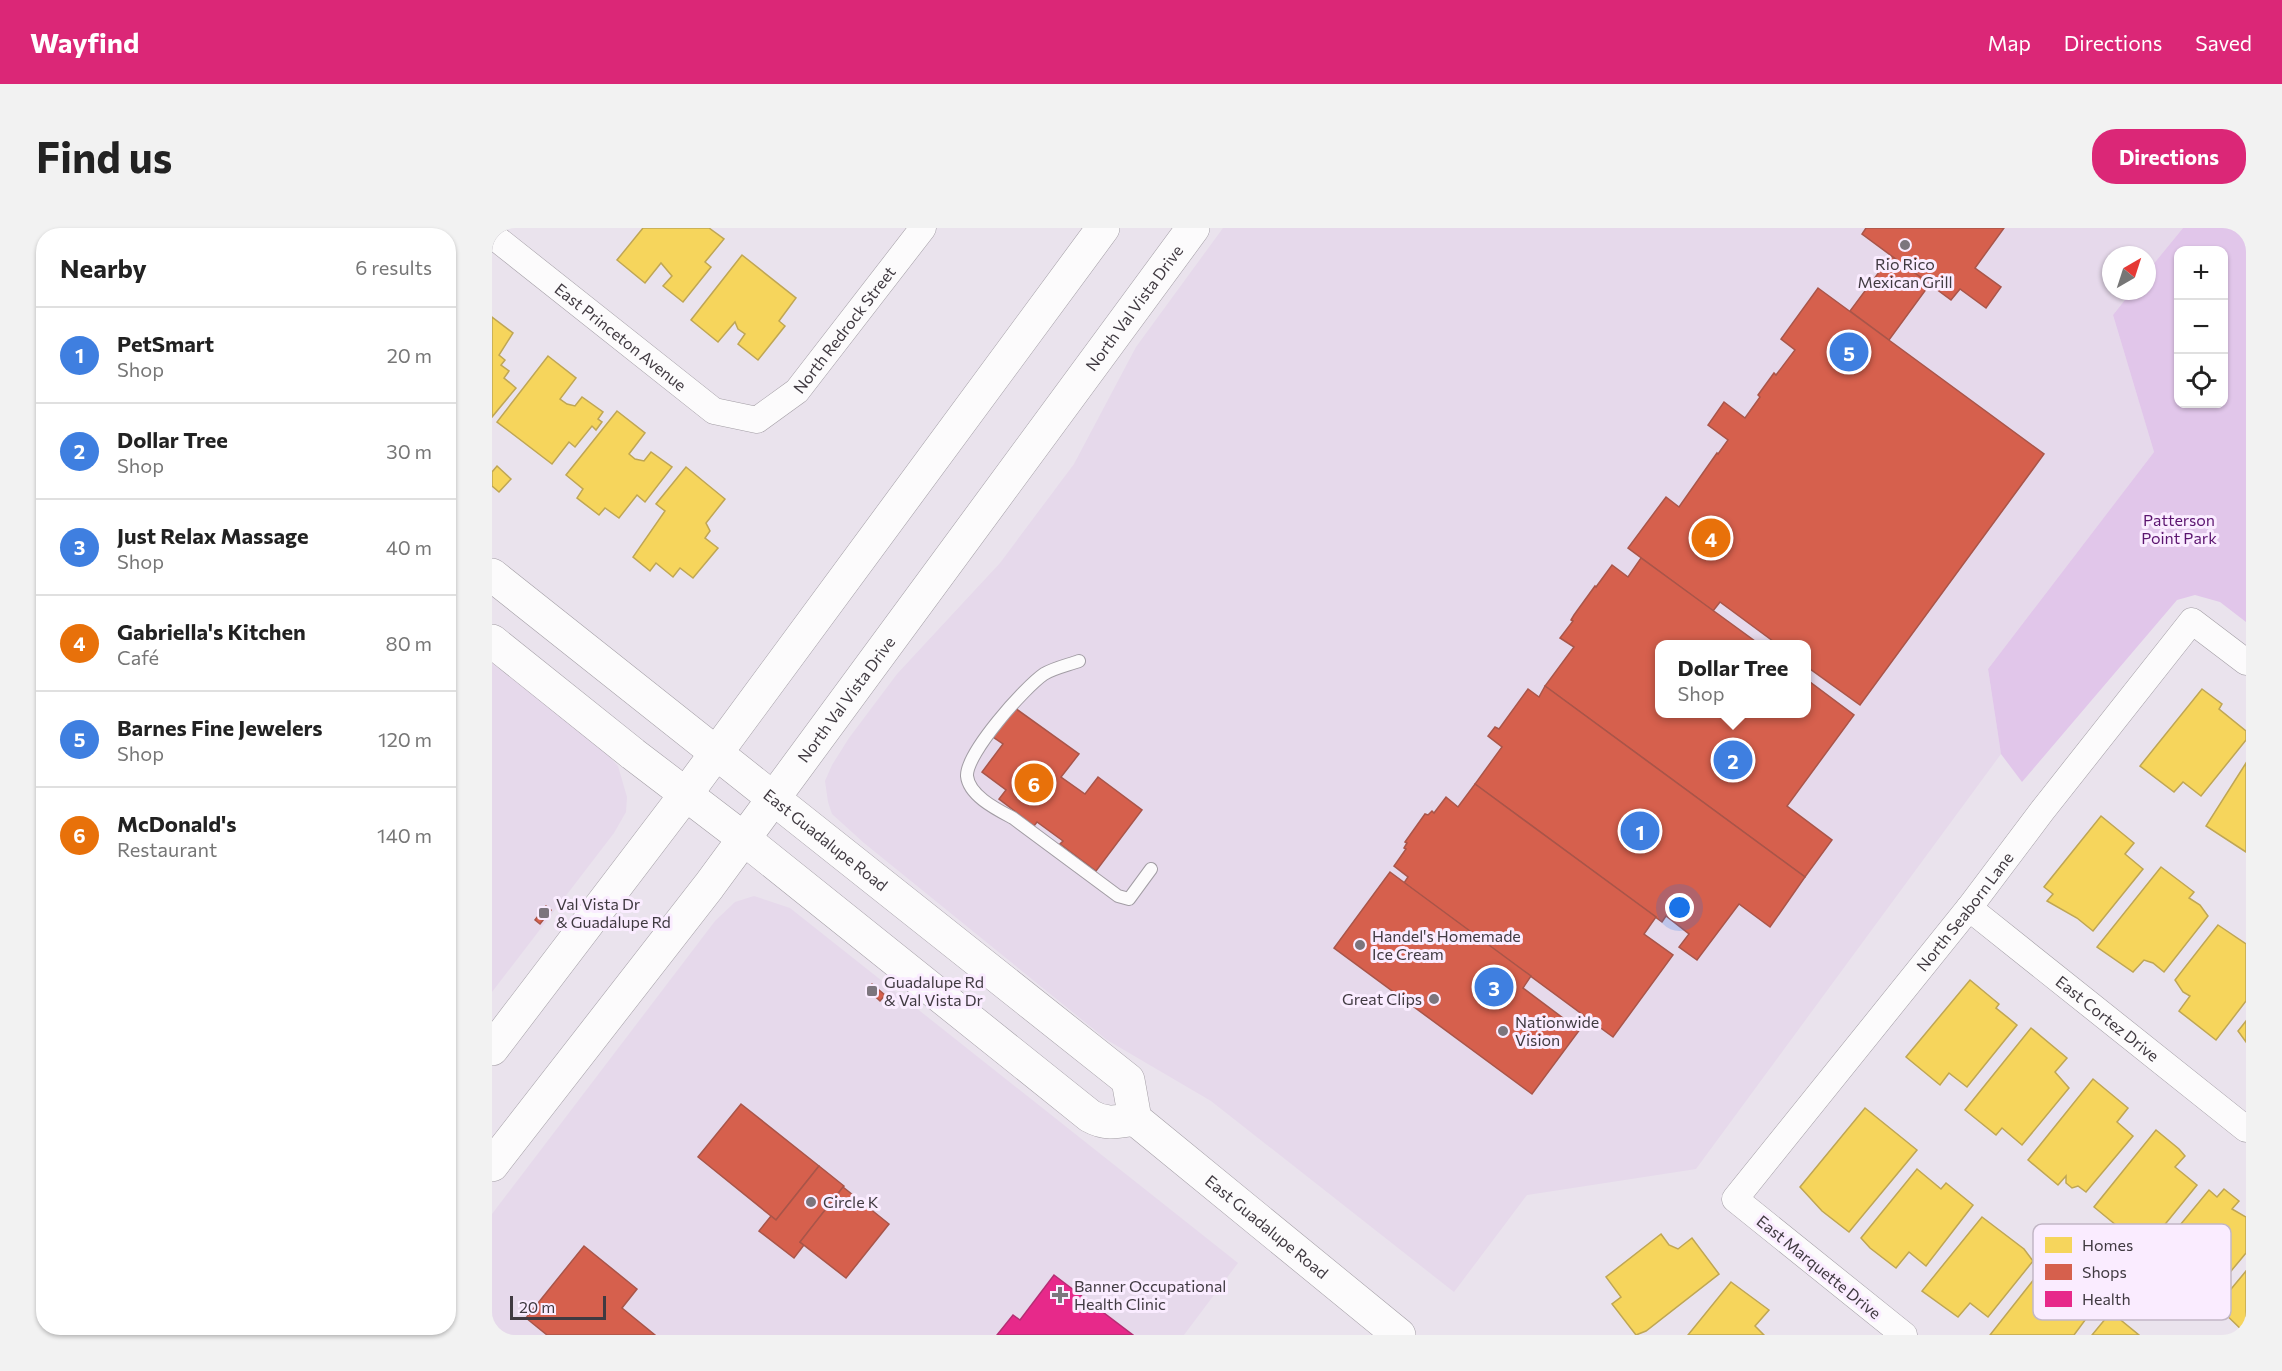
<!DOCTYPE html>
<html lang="en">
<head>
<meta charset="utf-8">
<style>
  :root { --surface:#fff; --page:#f2f2f2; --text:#222; --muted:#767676; --line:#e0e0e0; --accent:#db2777 }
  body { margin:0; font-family:Commissioner,sans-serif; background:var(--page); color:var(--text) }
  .controls { position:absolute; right:18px; top:18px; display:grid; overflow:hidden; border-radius:12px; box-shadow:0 2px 4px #0004 }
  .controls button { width:54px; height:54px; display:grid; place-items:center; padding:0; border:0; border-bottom:2px solid var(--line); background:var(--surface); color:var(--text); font:30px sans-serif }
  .compass { position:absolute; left:1610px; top:18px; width:54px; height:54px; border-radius:50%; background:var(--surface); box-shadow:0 2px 4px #0004; rotate:39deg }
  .scale { position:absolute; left:18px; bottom:15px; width:96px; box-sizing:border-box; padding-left:6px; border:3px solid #403a41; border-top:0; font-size:16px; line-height:21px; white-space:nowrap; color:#403a41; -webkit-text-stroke:4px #faecff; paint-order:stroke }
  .you { position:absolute; left:1188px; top:680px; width:21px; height:21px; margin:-15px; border:4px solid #fff; border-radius:50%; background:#1a73e8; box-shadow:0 0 0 9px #1a73e833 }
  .badge { display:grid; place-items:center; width:39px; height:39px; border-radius:50%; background:var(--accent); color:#fff; font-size:20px; font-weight:700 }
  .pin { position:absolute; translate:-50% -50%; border:3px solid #fff; box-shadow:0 2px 6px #0006 }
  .popup { position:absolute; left:1163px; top:412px; width:156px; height:78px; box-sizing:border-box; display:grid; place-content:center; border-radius:12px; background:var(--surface); filter:drop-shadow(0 2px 4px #0005); font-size:20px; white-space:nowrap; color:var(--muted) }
  .popup b { font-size:22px; color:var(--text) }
  .popup::after { content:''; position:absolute; left:50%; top:100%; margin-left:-12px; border:12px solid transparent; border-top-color:var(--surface) }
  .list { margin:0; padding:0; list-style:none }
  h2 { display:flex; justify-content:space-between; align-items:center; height:78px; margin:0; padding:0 24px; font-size:26px }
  h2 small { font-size:20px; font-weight:400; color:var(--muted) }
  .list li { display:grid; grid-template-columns:39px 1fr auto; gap:18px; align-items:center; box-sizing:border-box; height:96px; padding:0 24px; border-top:2px solid var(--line) }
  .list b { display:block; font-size:22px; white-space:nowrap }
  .list p { margin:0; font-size:20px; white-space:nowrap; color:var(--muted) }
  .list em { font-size:20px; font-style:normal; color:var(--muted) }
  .icon { flex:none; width:33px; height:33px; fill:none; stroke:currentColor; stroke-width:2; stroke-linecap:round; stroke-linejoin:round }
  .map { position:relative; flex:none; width:1754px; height:1107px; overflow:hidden; border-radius:24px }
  header { display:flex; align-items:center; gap:36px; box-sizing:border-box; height:84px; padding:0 30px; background:var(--accent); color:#fff }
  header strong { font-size:28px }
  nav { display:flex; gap:33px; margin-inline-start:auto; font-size:21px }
  .intro { display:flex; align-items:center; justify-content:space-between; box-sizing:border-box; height:144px; padding:0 36px }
  h1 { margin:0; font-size:42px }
  .button { padding:15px 27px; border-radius:24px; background:var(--accent); color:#fff; font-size:21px; font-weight:700 }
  main { display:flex; gap:36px; padding:0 36px }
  aside { flex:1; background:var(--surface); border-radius:24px; box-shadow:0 2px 4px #0004 }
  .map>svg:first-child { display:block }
  .built { fill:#e6d9eb; fill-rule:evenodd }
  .green { fill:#e1c6ea; fill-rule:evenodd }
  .homes { fill:#f6d55c; stroke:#bfa654; stroke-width:1.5 }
  .shops { fill:#d6604d; stroke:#a95549; stroke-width:1.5 }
  .health { fill:#e7298a; stroke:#b52e74; stroke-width:1.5 }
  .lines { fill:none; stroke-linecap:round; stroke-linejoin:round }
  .lane-casing { stroke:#a29da4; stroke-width:14 }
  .street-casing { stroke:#a29da4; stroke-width:27 }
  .secondary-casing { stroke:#a29da4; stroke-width:34 }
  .lane { stroke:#fcfbfc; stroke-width:12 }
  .street { stroke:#fcfbfc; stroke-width:26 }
  .secondary { stroke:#fcfbfc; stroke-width:33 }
  .poi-dot { fill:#7c757d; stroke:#faecff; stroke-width:2 }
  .labels { text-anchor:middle; stroke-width:6; stroke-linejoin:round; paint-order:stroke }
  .poi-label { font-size:16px; fill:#403a41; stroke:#faecff; text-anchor:start }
  .street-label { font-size:16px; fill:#403a41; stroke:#faecff }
  .park-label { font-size:16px; fill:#5b146f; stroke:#faecff }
  .key { fill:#faecff; stroke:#c2b7c6; stroke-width:1.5 }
  .key-label { font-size:16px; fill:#403a41 }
</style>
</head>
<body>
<header>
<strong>Wayfind</strong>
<nav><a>Map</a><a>Directions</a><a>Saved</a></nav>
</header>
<div class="intro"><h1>Find us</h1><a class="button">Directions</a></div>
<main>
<aside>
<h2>Nearby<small>6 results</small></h2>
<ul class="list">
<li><span class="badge" style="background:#3f7fe0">1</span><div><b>PetSmart</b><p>Shop</p></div><em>20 m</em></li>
<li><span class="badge" style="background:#3f7fe0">2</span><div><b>Dollar Tree</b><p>Shop</p></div><em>30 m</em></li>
<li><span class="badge" style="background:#3f7fe0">3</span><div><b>Just Relax Massage</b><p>Shop</p></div><em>40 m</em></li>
<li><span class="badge" style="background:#e8710a">4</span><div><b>Gabriella's Kitchen</b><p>Café</p></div><em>80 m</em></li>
<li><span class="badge" style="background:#3f7fe0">5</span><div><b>Barnes Fine Jewelers</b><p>Shop</p></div><em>120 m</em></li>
<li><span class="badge" style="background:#e8710a">6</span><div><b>McDonald's</b><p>Restaurant</p></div><em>140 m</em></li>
</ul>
</aside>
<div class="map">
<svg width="1754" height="1107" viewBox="0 0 1754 1107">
  <rect width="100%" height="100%" fill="#eae3ed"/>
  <g class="built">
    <path d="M731,0H1691L1655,44V27H1619V63H1640L1621,87L1662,224L1496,441L1509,526L1204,941L1035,967L962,1064L719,873L615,812L372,615L340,586L336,574L333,553L340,537L357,510L405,446L508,335L582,236L644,119ZM1168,416H1314V486H1168Z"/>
    <path d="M0,435L112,523L126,538L135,569L134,584L122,605L0,764Z"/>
    <path d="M262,668L298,680L746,1035L692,1107H0V986L223,693L243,674Z"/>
  </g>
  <path class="green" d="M1691,0H1754V394L1728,374L1703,367L1685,372L1530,554L1509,526L1496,441L1662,224L1621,87L1640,63H1655V44ZM1686,22H1732V176H1686Z"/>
  <g class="homes">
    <path d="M151,0H217L232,11L213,34L219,39L191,74L171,58L180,48L169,35L153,55L125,32Z"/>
    <path d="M250,27L304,70L287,93L293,98L266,132L246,116L253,106L246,101L243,94L226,114L199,92Z"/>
    <path d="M0,89L21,105L7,127L13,132L9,137L17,143L12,150L24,160L0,189Z"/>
    <path d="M56,128L84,150L68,171L75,176L83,178L90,169L111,184L106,191L110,194L104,202L100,198L83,219L77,214L60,236L5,194Z"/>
    <path d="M125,183L153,205L137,226L143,231L152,233L159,224L180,239L153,274L145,267L127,290L113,280L107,287L85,270L91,261L74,247Z"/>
    <path d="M5,238L19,251L7,264L0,258V244Z"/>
    <path d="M194,239L233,271L214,295L218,303L213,310L226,320L201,350L188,340L181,349L164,335L158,343L141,329L173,283L164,276Z"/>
    <path d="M1710,461L1730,476L1727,481L1754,503V512L1709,568L1691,554L1682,564L1648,538Z"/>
    <path d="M1754,535V624L1714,598Z"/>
    <path d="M1609,588L1642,615L1633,626L1651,641L1601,703L1585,690L1555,673L1561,666L1552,659Z"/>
    <path d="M1669,639L1702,664L1697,670L1708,677L1716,688L1672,744L1661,735L1652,732L1641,744L1605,719Z"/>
    <path d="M1726,697L1754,716V773L1724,812L1687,783L1698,768L1691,764L1683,752Z"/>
    <path d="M1478,752L1507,776L1504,780L1525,797L1475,859L1457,845L1448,857L1414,829Z"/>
    <path d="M1754,793V814L1746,803Z"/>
    <path d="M1539,800L1575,830L1563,844L1577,860L1530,917L1510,900L1504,907L1473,882Z"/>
    <path d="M1601,851L1636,880L1625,894L1641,908L1594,964L1586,958L1580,960L1574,955V948L1566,957L1536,932Z"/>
    <path d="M1373,880L1425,922L1357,1004L1330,983L1308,959Z"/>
    <path d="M1664,902L1687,921L1693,928L1683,939L1705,957L1653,1021L1602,979Z"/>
    <path d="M1425,941L1449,961L1454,955L1481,977L1434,1038L1417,1024L1404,1040L1378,1020L1369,1010Z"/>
    <path d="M1732,961L1747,973L1740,981L1754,989V1025L1720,1066L1698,1048L1691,1057L1660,1031L1717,962L1725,969Z"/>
    <path d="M1490,989L1532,1021L1541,1033L1496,1089L1478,1075L1466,1089L1430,1063Z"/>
    <path d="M1169,1006L1177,1017L1186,1021L1200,1010L1227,1046L1154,1103L1144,1107L1120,1076L1129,1069L1114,1049Z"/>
    <path d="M1554,1036L1571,1050L1588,1059L1592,1053L1611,1068L1582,1107H1498Z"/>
    <path d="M1754,1043V1106L1725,1078Z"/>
    <path d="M1239,1054L1277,1082L1263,1098L1272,1107H1196Z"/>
    <path d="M1619,1084L1647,1107H1600Z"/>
  </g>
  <g class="shops">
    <path d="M1374,0H1512L1483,40L1509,59L1494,80L1468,61L1459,72L1370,6Z"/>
    <path d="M1399,28L1438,56L1397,112L1358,83Z"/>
    <path d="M1326,60L1552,226L1368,477L1314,438V416H1285L1228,374L1221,383L1136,320L1174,269L1187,279L1225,225L1226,226L1236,212L1216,197L1232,174L1253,190L1268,169L1266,167L1282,145L1284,147L1303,122L1289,111Z"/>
    <path d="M1149,330L1267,416H1168V486H1314V451L1362,487L1295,578L1340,612L1313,649L1053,458L1082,419L1068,410L1081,393L1079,392L1082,387L1103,358L1104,359L1120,337L1136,349Z"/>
    <path d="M1053,458L1313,649L1278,699L1247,676L1205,732L1187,719L1197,706L1174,688L1170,694L983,556L1010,519L996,508L1003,499L1007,501L1036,461L1047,469Z"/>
    <path d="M523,480L587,526L569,549L593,566L606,549L650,582L604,643L568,616L571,613L545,594L542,598L507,571L514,562L490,544L511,516L501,509Z"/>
    <path d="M983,556L1164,689L1152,706L1181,727L1121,809L912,655L916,649L902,638L914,621L912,620L915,615L913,614L933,586L936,587L940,583L942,585L954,569L966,579Z"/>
    <path d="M898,644L1039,748L1031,760L1079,796L1081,794L1089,800L1040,866L842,720Z"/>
    <path d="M54,678L59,682L48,696L43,692Z"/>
    <path d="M380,756L393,767L388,773L376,762Z"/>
    <path d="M249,876L327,938L284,992L206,929Z"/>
    <path d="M327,938L352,958L308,1014L312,1017L302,1030L267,1003L279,988L284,992Z"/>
    <path d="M351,959L397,996L354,1050L308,1014Z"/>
    <path d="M92,1018L145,1061L130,1080L163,1107H55L34,1090Z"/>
  </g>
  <path class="health" d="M562,1047L641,1107H505L521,1087L528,1092Z"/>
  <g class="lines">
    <defs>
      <path id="lane" d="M587,433C576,437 562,440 552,446C533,459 474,525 475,548C477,568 506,582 521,590L626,668L637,671L659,641"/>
      <g id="street">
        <path id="s1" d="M0,7L222,183L265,192L305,163L431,0"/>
        <path id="s2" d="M1477,680L1754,901"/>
        <path id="s3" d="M1412,1107L1243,971L1477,680L1550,583L1700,393L1754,434"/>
      </g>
      <g id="secondary">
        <path id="s4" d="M0,347L636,852L643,891L907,1107"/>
        <path d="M0,413L141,526L251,610L598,888C614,897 625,894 643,891"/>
        <path d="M0,821L194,566L611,0"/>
        <path id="s5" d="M0,937L217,658L701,0"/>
      </g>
    </defs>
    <use href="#lane" class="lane-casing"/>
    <use href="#street" class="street-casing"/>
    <use href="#secondary" class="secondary-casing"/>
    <use href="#lane" class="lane"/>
    <use href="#street" class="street"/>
    <use href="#secondary" class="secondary"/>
  </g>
  <g class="poi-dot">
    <circle cx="1413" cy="17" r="6"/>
    <rect x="46" y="679" width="12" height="12" rx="3"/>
    <circle cx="868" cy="717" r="6"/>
    <rect x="374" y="757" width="12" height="12" rx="3"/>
    <circle cx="942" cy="771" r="6"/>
    <circle cx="1011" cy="803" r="6"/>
    <circle cx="319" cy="974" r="6"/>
    <path d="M565 1058h6v6h6v6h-6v6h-6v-6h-6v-6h6z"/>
  </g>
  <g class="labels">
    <g class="poi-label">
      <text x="1413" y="42" text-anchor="middle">Rio Rico<tspan x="1413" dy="18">Mexican Grill</tspan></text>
      <text x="64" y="682">Val Vista Dr<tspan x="64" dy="18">&amp; Guadalupe Rd</tspan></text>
      <text x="880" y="714">Handel's Homemade<tspan x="880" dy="18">Ice Cream</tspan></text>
      <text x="392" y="760">Guadalupe Rd<tspan x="392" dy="18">&amp; Val Vista Dr</tspan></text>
      <text x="930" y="777" text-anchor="end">Great Clips</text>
      <text x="1023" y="800">Nationwide<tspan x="1023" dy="18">Vision</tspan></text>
      <text x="331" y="980">Circle K</text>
      <text x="582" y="1064">Banner Occupational<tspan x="582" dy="18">Health Clinic</tspan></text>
    </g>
    <g class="street-label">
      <text dy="6" stroke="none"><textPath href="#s5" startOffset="1071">North Val Vista Drive</textPath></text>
      <text dy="6" stroke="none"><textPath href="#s1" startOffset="454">North Redrock Street</textPath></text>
      <text dy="6" stroke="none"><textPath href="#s1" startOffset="164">East Princeton Avenue</textPath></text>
      <text dy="6" stroke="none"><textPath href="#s5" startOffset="585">North Val Vista Drive</textPath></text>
      <text dy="6" stroke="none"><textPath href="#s4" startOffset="426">East Guadalupe Road</textPath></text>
      <text dy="6" stroke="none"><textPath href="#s3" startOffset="585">North Seaborn Lane</textPath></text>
      <text dy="6" stroke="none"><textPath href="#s2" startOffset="177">East Cortez Drive</textPath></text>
      <text dy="6" stroke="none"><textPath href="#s4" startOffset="1022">East Guadalupe Road</textPath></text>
      <text transform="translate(1327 1039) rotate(39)" y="6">East Marquette Drive</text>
    </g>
    <g class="park-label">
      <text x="1687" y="298">Patterson<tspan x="1687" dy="18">Point Park</tspan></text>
    </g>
  </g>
  <rect x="1541" y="996" width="198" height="96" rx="9" class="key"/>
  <rect x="1553" y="1009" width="27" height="16" fill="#f6d55c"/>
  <rect x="1553" y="1036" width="27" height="16" fill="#d6604d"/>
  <rect x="1553" y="1063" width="27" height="16" fill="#e7298a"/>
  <g class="key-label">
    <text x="1590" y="1023">Homes</text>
    <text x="1590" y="1050">Shops</text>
    <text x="1590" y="1077">Health</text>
  </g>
</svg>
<div class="controls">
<button>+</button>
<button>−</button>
<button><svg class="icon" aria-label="locate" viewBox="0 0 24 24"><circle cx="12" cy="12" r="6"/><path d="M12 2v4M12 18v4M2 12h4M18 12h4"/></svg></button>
</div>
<svg class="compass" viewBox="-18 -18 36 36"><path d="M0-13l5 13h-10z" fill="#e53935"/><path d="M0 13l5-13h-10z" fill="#767676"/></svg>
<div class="scale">20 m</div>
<div class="you"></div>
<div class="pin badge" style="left:1148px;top:603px;background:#3f7fe0">1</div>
<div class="pin badge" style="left:1241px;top:532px;background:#3f7fe0">2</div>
<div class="popup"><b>Dollar Tree</b>Shop</div>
<div class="pin badge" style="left:1002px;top:759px;background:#3f7fe0">3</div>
<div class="pin badge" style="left:1219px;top:310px;background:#e8710a">4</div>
<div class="pin badge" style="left:1357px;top:124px;background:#3f7fe0">5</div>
<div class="pin badge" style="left:542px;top:555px;background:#e8710a">6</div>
</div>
</main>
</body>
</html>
